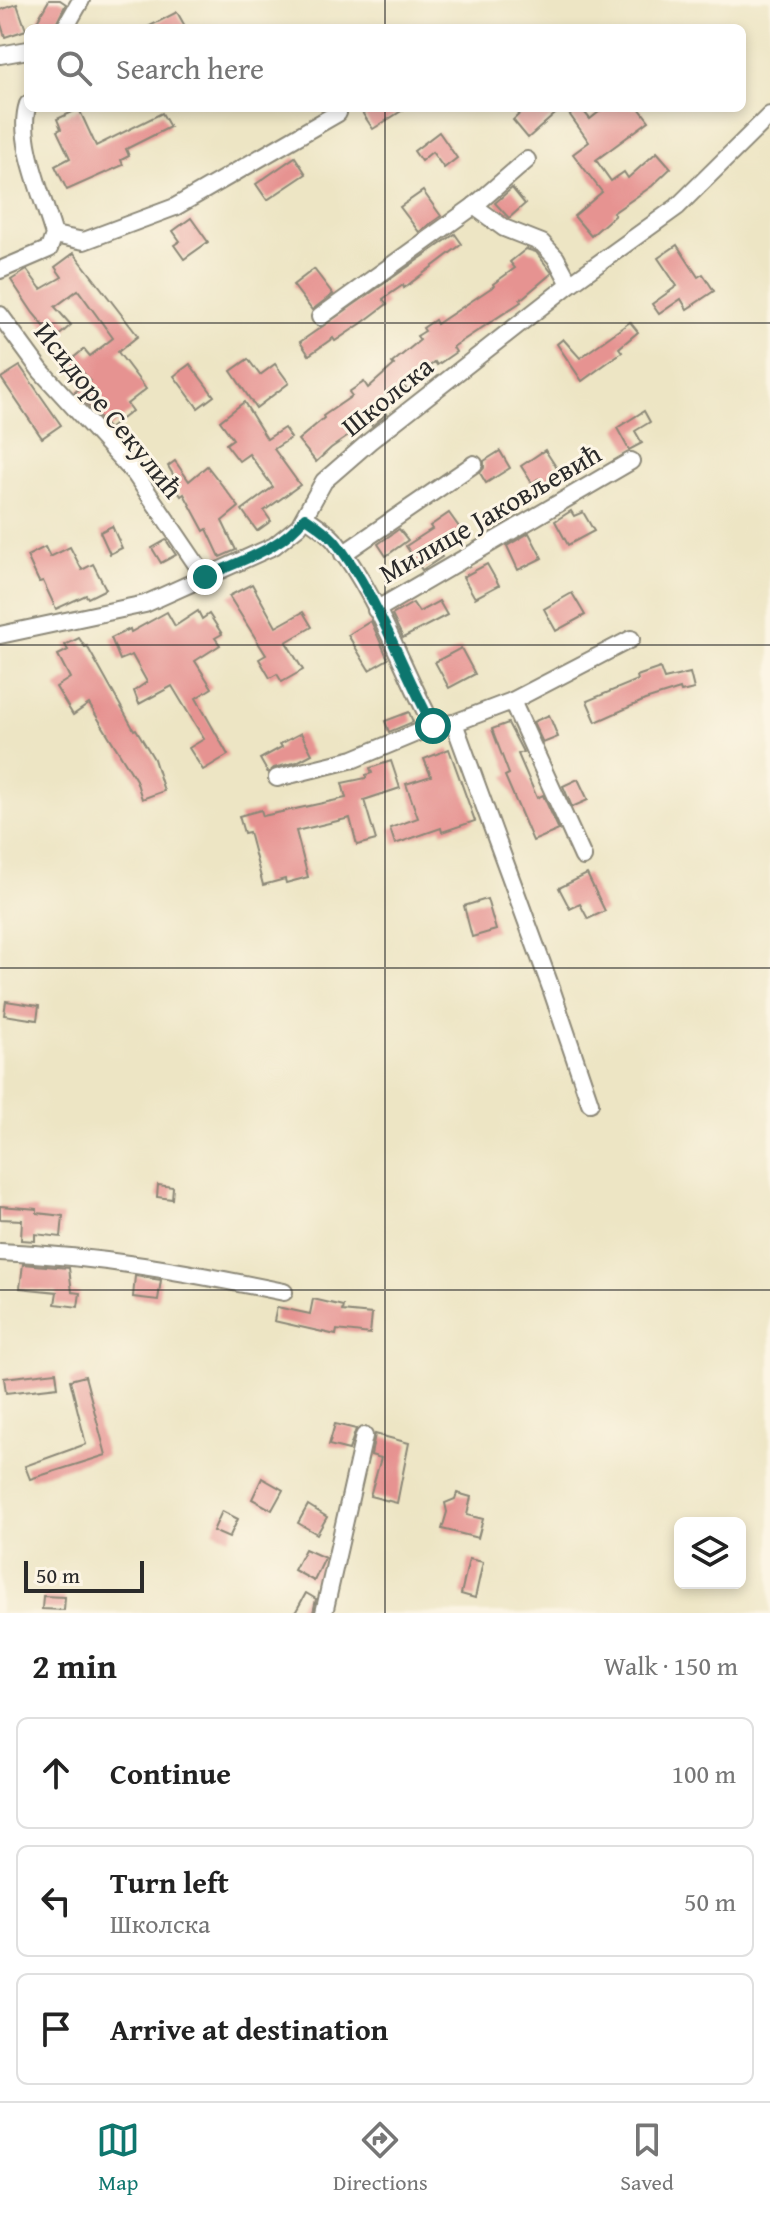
<!DOCTYPE html>
<html lang="en">
<head>
<meta charset="utf-8">
<style>
  :root { --surface:#fff; --page:#f6f6f6; --text:#222; --muted:#767676; --line:#e0e0e0; --accent:#0f766e }
  body { margin:0; font-family:"Gentium Book Plus",serif; background:var(--page); color:var(--text) }
  .controls { position:absolute; right:24px; bottom:24px; display:grid; overflow:hidden; border-radius:12px; box-shadow:0 4px 12px #0003 }
  .controls button { width:72px; height:72px; display:grid; place-items:center; padding:0; border:0; border-bottom:2px solid var(--line); background:var(--surface); color:var(--text); font:40px sans-serif }
  .scale { position:absolute; left:24px; bottom:20px; width:120px; box-sizing:border-box; padding-left:8px; border:4px solid #2b2b2b; border-top:0; font-size:22px; line-height:28px; white-space:nowrap; color:#2b2b2b; -webkit-text-stroke:6px #fcf5e5; paint-order:stroke }
  .stop { position:absolute; width:24px; height:24px; margin:-18px; border:6px solid #0f766e; border-radius:50%; background:#fff }
  .stop.end { background:#0f766e; border-color:#fff; box-shadow:0 2px 8px #0008 }
  .list { margin:0; padding:0; list-style:none }
  h2 { display:flex; justify-content:space-between; align-items:center; height:104px; margin:0; padding:0 32px; font-size:34px }
  h2 small { font-size:26px; font-weight:400; color:var(--muted) }
  .list li { display:grid; grid-template-columns:52px 1fr auto; gap:24px; align-items:center; box-sizing:border-box; height:112px; margin:0 16px 16px; padding:0 16px; border:2px solid var(--line); border-radius:12px }
  .list b { display:block; font-size:30px; white-space:nowrap }
  .list p { margin:0; font-size:26px; white-space:nowrap; color:var(--muted) }
  .list em { font-size:26px; font-style:normal; color:var(--muted) }
  .icon { flex:none; width:44px; height:44px; fill:none; stroke:currentColor; stroke-width:2; stroke-linecap:round; stroke-linejoin:round }
  .map { position:relative; flex:none; width:770px; height:1613px; overflow:hidden }
  .search { position:absolute; background:var(--surface); box-shadow:0 4px 12px #0003; left:24px; right:24px; top:24px; height:88px; display:flex; align-items:center; gap:20px; box-sizing:border-box; padding:0 28px; border-radius:12px; color:var(--muted); font-size:30px }
  .sheet { height:488px; background:var(--surface) }
  nav { display:flex; justify-content:space-around; align-items:center; box-sizing:border-box; height:112px; border-top:2px solid var(--line); background:var(--surface); font-size:22px; color:var(--muted) }
  nav a { display:grid; justify-items:center; gap:4px }
  nav .on { color:var(--accent) }
  .map>svg:first-child { display:block }
  .building { fill:#e69391 }
  .lines { fill:none; stroke-linecap:round; stroke-linejoin:round }
  .minor-casing { stroke:#8c8878; stroke-width:20 }
  .minor { stroke:#fff; stroke-width:16 }
  .route { stroke:#0f766e; stroke-width:10 }
  .grid { fill:none; stroke:#2b2b2b; stroke-width:2; stroke-opacity:0.55 }
  .labels { text-anchor:middle; stroke-width:6; stroke-linejoin:round; paint-order:stroke }
  .street-label { font-size:28px; fill:#2b2b2b; stroke:#fcf5e5 }
</style>
</head>
<body>
<div class="map">
<svg width="770" height="1613" viewBox="0 0 770 1613">
  <rect width="100%" height="100%" fill="#fcf5e5"/>
  <filter id="ink" filterUnits="userSpaceOnUse"><feTurbulence type="fractalNoise" baseFrequency=".0125" numOctaves="2"/><feDisplacementMap in="SourceGraphic" scale="16" xChannelSelector="R" yChannelSelector="G"/><feConvolveMatrix kernelMatrix="1 2 1 2 8 2 1 2 1" color-interpolation-filters="sRGB"/></filter>
  <filter id="wash" filterUnits="userSpaceOnUse"><feTurbulence type="fractalNoise" baseFrequency=".006" numOctaves="4" result="noise"/><feDisplacementMap in="SourceGraphic" scale="32" xChannelSelector="R" yChannelSelector="G"/><feGaussianBlur stdDeviation="1.8" result="paint"/><feColorMatrix in="noise" values="0 0 0 0 0 0 0 0 0 0 0 0 0 0 0 0 0 1.4 0 .05"/><feComposite in="paint" operator="in"/></filter>
  <g filter="url(#wash)">
    <rect width="100%" height="100%" fill="#ede5c4"/>
    <g id="blocks">
      <g class="building">
        <path d="M49,0H60L66,4L54,28H33Z"/>
        <path d="M17,4L26,30L5,37L0,21V10Z"/>
        <path d="M177,12L186,28H146Z"/>
        <path d="M359,108H406L373,129Z"/>
        <path d="M526,108H562L528,138L513,120Z"/>
        <path d="M565,108H581L590,119L604,108H639L649,121L596,160L611,181L624,172L628,178L657,152L671,168L652,186L613,213L615,215L591,236L574,216L602,192L573,154L589,142Z"/>
        <path d="M79,109L96,146L162,113L170,127L126,149L129,156L121,160L123,165L67,190L55,166L70,158L57,131L61,129L57,119Z"/>
        <path d="M439,132L457,158L444,168L432,152L421,161L414,151Z"/>
        <path d="M295,157L306,174L267,200L256,184Z"/>
        <path d="M512,188L525,204L509,218L495,203Z"/>
        <path d="M423,191L441,216L419,232L400,207Z"/>
        <path d="M191,218L208,242L184,259L174,245L180,241L173,231Z"/>
        <path d="M455,234L462,244L404,288L403,285L383,299L387,304L362,323L335,341L333,338L309,355L300,342Z"/>
        <path d="M677,245L698,277L703,274L714,291L687,309L681,299L659,314L652,304L677,286L658,258Z"/>
        <path d="M526,249L536,252L552,273L520,300L521,302L453,347L456,352L437,365L435,362L404,386L407,390L384,411L386,414L372,426L369,422L331,448L316,462L298,440L324,418L323,416L352,396L349,392L364,382L368,388L394,365L392,363L420,340L417,336L425,331L423,328L435,320L437,324L494,286L493,284L515,268L510,262Z"/>
        <path d="M74,253L138,336L118,352L146,389L127,404L132,411L109,429L75,392L90,381L72,359L84,349L90,356L113,338L78,290L55,307L71,325L55,339L33,313L11,280L27,270L41,289L62,277L55,267Z"/>
        <path d="M314,269L333,294L312,310L293,285Z"/>
        <path d="M630,322L638,332L619,348L622,352L582,381L557,344L563,339L580,358Z"/>
        <path d="M248,359L260,375L275,364L289,383L256,408L231,371Z"/>
        <path d="M190,364L214,396L198,408L174,376Z"/>
        <path d="M20,366L61,425L42,438L1,378Z"/>
        <path d="M244,402L267,439L284,428L291,438L274,449L300,485L264,511L271,521L257,531L242,510L273,487L249,454L239,461L226,444L233,439L220,421Z"/>
        <path d="M644,411L650,422L635,431L642,443L629,450L617,428Z"/>
        <path d="M545,450L560,473L542,485L538,479L532,483L521,466Z"/>
        <path d="M500,451L510,468L486,483L480,473L484,468V461Z"/>
        <path d="M175,461L189,481L207,466L239,507L222,521L236,550L220,557L207,529L204,531L184,494L181,496L173,484L177,481L168,466Z"/>
        <path d="M571,511L574,516L583,512L594,531L568,545L555,521Z"/>
        <path d="M449,513L464,534L438,552L442,557L422,570L406,546L432,529L430,526Z"/>
        <path d="M112,526L122,548L110,554L100,532Z"/>
        <path d="M399,529L408,540L386,556L378,544Z"/>
        <path d="M529,533L542,558L518,570L507,546Z"/>
        <path d="M166,540L176,555L161,563L152,548Z"/>
        <path d="M45,547L50,557L70,547L82,570L93,564L106,589L88,598L86,595L56,609L43,581L39,582L27,556Z"/>
        <path d="M487,564L499,585L475,598L463,577Z"/>
        <path d="M252,584L276,627L303,612L312,627L286,642L303,670L282,682L277,674L270,678L259,659L266,655L229,596Z"/>
        <path d="M572,593L585,615L556,631L544,609Z"/>
        <path d="M439,601L447,615L403,638L392,615L413,603L419,612Z"/>
        <path d="M198,611L202,619L209,614L222,634L215,638L220,645L195,661L212,688L196,698L228,755L203,770L189,748L204,739L172,686L139,704L134,691L147,682L132,655L120,660L111,638L130,629L131,632L167,612L175,626Z"/>
        <path d="M371,621L388,659L369,670L348,635Z"/>
        <path d="M79,638L85,647L87,646L134,730L136,729L154,759L164,791L142,799L136,780L89,704L73,715L56,687L70,678L58,655L68,650L65,645Z"/>
        <path d="M461,648L475,674L449,688L435,662Z"/>
        <path d="M660,668L664,679L690,673L694,689L681,692L680,689L645,700L596,722L587,701L638,680L637,676Z"/>
        <path d="M409,712L413,722L389,732L385,721Z"/>
        <path d="M549,715L558,737L543,743L533,722Z"/>
        <path d="M508,723L523,752L518,754L537,798L543,795L559,830L533,841L505,776L509,774L492,729Z"/>
        <path d="M301,733L312,754L297,762L274,768L268,773L260,759L282,747L280,744Z"/>
        <path d="M449,749L475,821L442,832L441,828L395,844L390,828L418,818L406,784L431,776L424,759Z"/>
        <path d="M391,761L400,788L364,800L376,840L357,845L350,818L296,831L308,877L286,883L285,879L263,885L249,832L244,833L239,816L261,810L263,816L346,798L342,783L366,778V775L372,773L370,768Z"/>
        <path d="M578,779L588,800L572,807L563,786Z"/>
        <path d="M587,874L605,911L588,919L580,904L570,909L559,888Z"/>
        <path d="M487,899L496,930L472,937L464,906Z"/>
        <path d="M6,1001L39,1006L37,1020L4,1015Z"/>
        <path d="M158,1185L173,1187L172,1199L157,1197Z"/>
        <path d="M0,1206L37,1209V1213L63,1216L61,1237L35,1234V1241L21,1240L22,1220L0,1219Z"/>
        <path d="M23,1264L69,1268L72,1292L80,1293L78,1307L55,1304L57,1292L20,1288Z"/>
        <path d="M135,1276L161,1280L158,1300L133,1297Z"/>
        <path d="M313,1299L343,1306L342,1311L372,1314L370,1334L337,1330L336,1335L274,1321L277,1307L310,1314Z"/>
        <path d="M56,1372L58,1387L6,1393L4,1378Z"/>
        <path d="M85,1376L106,1455L30,1479L25,1466L86,1444L70,1380Z"/>
        <path d="M335,1424L356,1429L349,1450L329,1445Z"/>
        <path d="M375,1434L409,1443L397,1503L370,1496L381,1458L371,1455Z"/>
        <path d="M262,1478L283,1490L272,1510L252,1499Z"/>
        <path d="M457,1493L471,1497L467,1515L483,1519L478,1538L442,1529L447,1512L445,1503L455,1499Z"/>
        <path d="M308,1505L327,1517L317,1534L298,1523Z"/>
        <path d="M222,1511L238,1519L229,1538L213,1531Z"/>
        <path d="M305,1549L325,1558L314,1581L294,1570Z"/>
        <path d="M469,1559L483,1562L475,1598L461,1594Z"/>
        <path d="M306,1593L316,1599L313,1613H295Z"/>
        <path d="M43,1596L65,1597L64,1610L42,1609Z"/>
      </g>
    </g>
  </g>
  <g filter="url(#ink)">
    <use href="#blocks" fill-opacity="0" stroke="#8c8878" stroke-width="2"/>
    <g class="lines">
      <defs>
        <g id="minor">
          <path d="M65,28L81,0"/>
          <path d="M0,55L28,50"/>
          <path d="M474,206L504,228L542,243L556,258L570,284"/>
          <path d="M54,235L84,241L175,207L338,113"/>
          <path d="M0,270L49,249L54,235C44,199 16,139 28,104"/>
          <path d="M0,315L41,371L135,474L205,577"/>
          <path d="M320,317L474,206L527,160"/>
          <path d="M305,517C315,524 326,531 334,540C377,594 401,666 433,726"/>
          <path d="M343,554L474,464"/>
          <path d="M376,610L631,461"/>
          <path d="M0,635L145,604L274,546L299,526L324,481L370,441L570,284L677,207L770,115"/>
          <path d="M512,701L583,857"/>
          <path d="M454,723L551,988L590,1103"/>
          <path d="M277,778L354,759L433,726L454,723L512,701L631,639"/>
          <path d="M0,1252C99,1256 187,1272 284,1292"/>
          <path d="M324,1613L364,1436"/>
        </g>
      </defs>
      <use href="#minor" class="minor-casing"/>
      <use href="#minor" class="minor"/>
    </g>
  </g>
  <g class="lines" filter="url(#ink)">
    <path class="route" d="M205,577C239,561 282,549 305,517C315,524 326,531 334,540C376,592 401,667 433,726"/>
  </g>
  <path class="grid" d="M385,0V28M385,108V1613M0,323H770M0,645H770M0,968H770M0,1290H770"/>
  <g class="labels">
    <g class="street-label">
      <text transform="translate(387 396) rotate(-39)" y="10">Школска</text>
      <text transform="translate(109 410) rotate(51)" y="10">Исидоре Секулић</text>
      <text transform="translate(490 513) rotate(-30)" y="10">Милице Јаковљевић</text>
    </g>
  </g>
</svg>
<div class="controls">
<button><svg class="icon" aria-label="layers" viewBox="0 0 24 24"><path d="M12 4l9 5-9 5-9-5zM3 14l9 5 9-5"/></svg></button>
</div>
<div class="scale">50 m</div>
<div class="stop" style="left:433px;top:726px"></div>
<div class="stop end" style="left:205px;top:577px"></div>
<div class="search"><svg class="icon" aria-label="search" viewBox="0 0 24 24"><circle cx="10" cy="10" r="6"/><path d="M15 15l6 6"/></svg>Search here</div>
</div>
<section class="sheet">
<h2>2 min<small>Walk · 150 m</small></h2>
<ul class="list">
<li><svg class="icon" aria-label="ahead" viewBox="0 0 24 24"><path d="M12 20V5M6 11l6-6 6 6"/></svg><div><b>Continue</b></div><em>100 m</em></li>
<li><svg class="icon" aria-label="left" viewBox="0 0 24 24"><path d="M17 20v-9H6M10 6l-5 5 5 5"/></svg><div><b>Turn left</b><p>Школска</p></div><em>50 m</em></li>
<li><svg class="icon" aria-label="arrive" viewBox="0 0 24 24"><path d="M6 21V4h12l-3 4 3 4H6"/></svg><div><b>Arrive at destination</b></div></li>
</ul>
</section>
<nav>
<a class="on"><svg class="icon" aria-label="map" viewBox="0 0 24 24"><path d="M3 6l6-2 6 2 6-2v14l-6 2-6-2-6 2zM9 4v14M15 6v14"/></svg>Map</a>
<a><svg class="icon" aria-label="directions" viewBox="0 0 24 24"><path d="M12 3l9 9-9 9-9-9zM9 14v-3h6M13 9l2 2-2 2"/></svg>Directions</a>
<a><svg class="icon" aria-label="saved" viewBox="0 0 24 24"><path d="M7 4h10v16l-5-4-5 4z"/></svg>Saved</a>
</nav>
</body>
</html>
